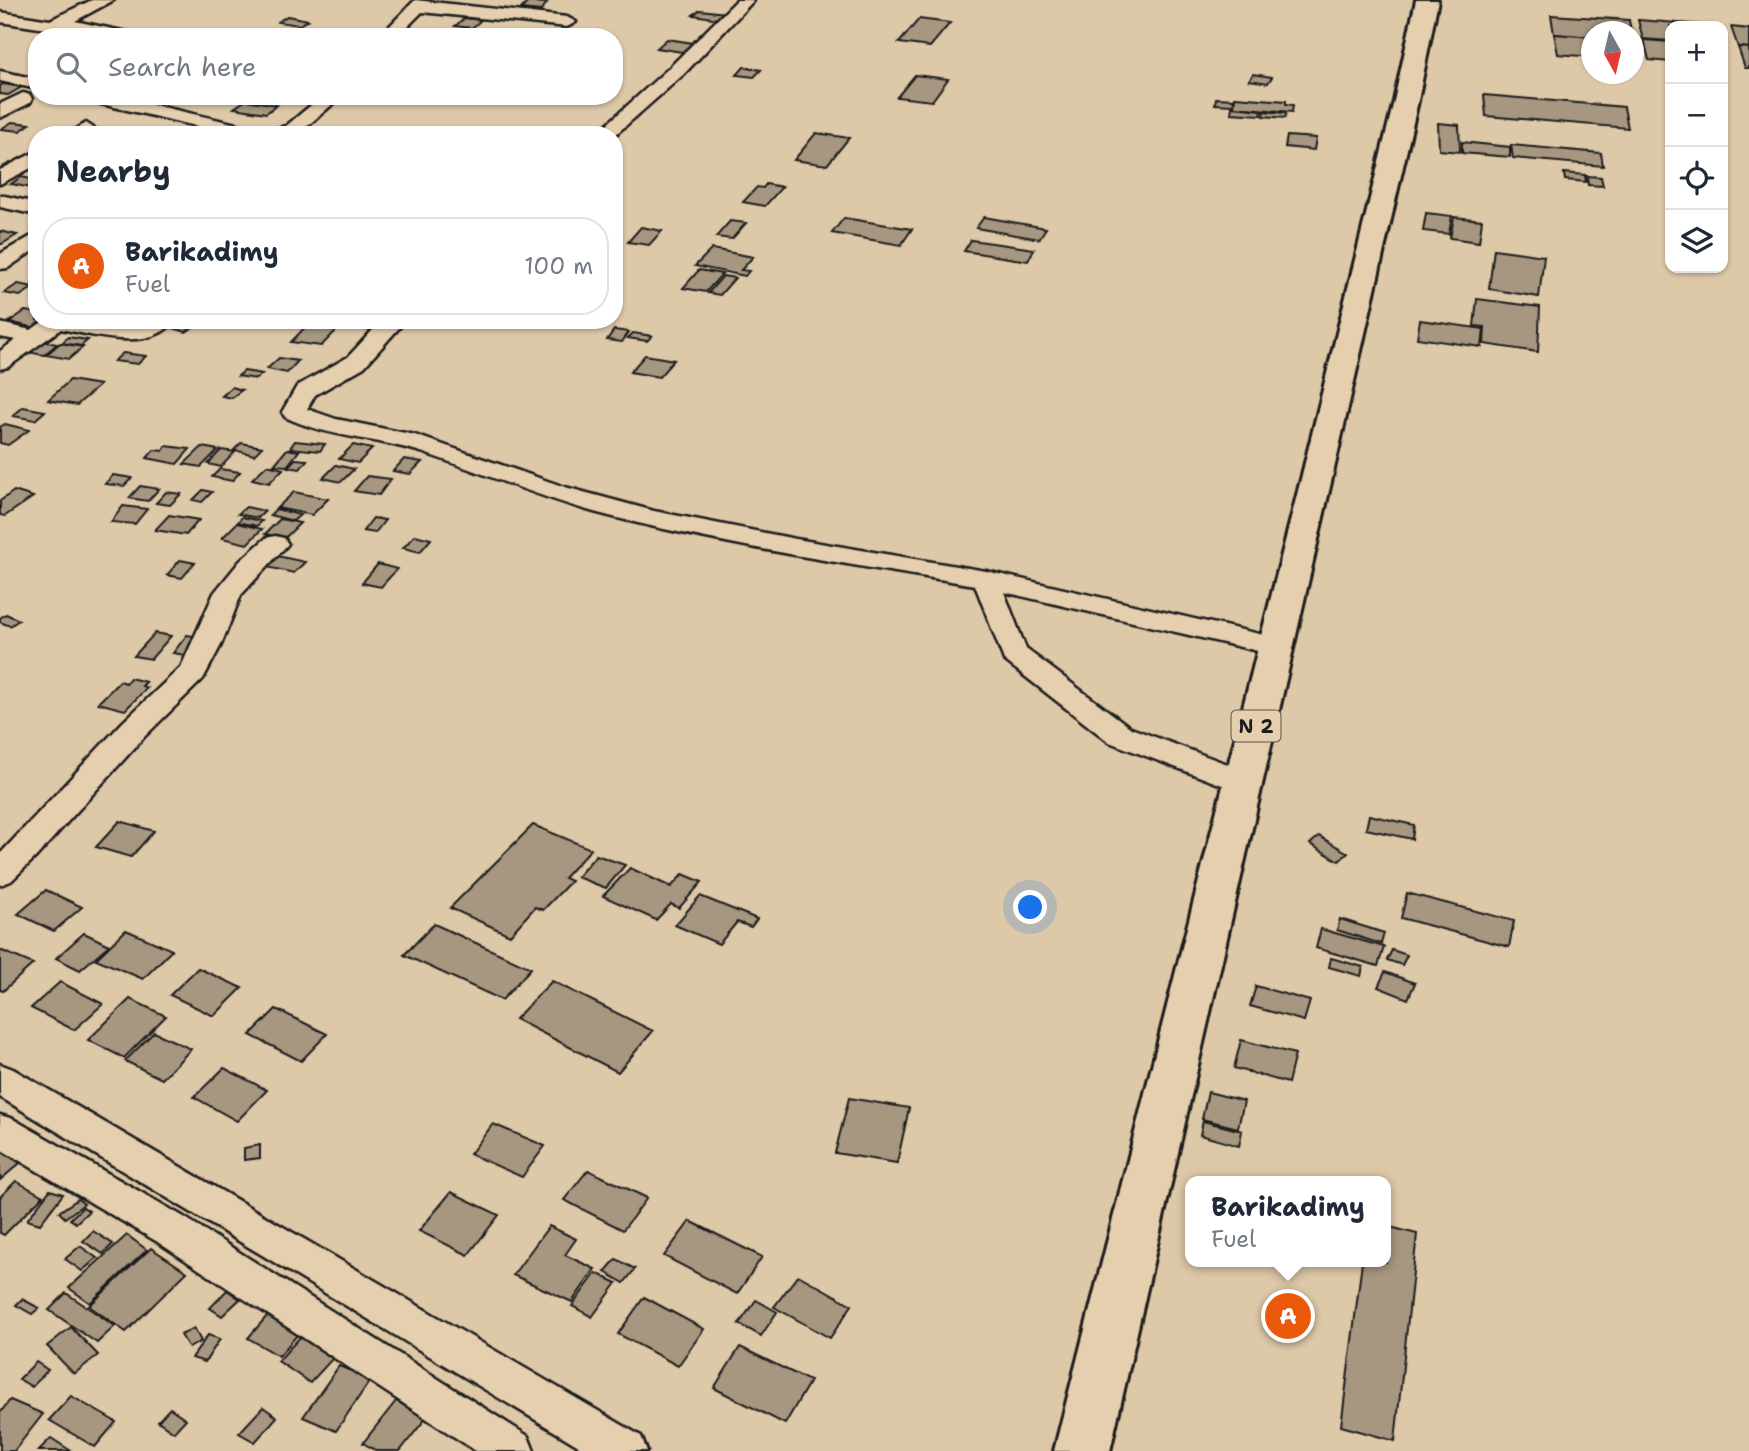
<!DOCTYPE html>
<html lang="en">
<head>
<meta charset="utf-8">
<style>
  :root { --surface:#fff; --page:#f6f6f7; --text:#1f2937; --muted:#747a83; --line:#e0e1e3; --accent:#ea580c }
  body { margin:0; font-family:"Shantell Sans",sans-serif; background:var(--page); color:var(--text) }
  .controls { position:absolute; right:21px; top:21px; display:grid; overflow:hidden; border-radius:14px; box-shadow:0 2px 5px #0004 }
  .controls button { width:63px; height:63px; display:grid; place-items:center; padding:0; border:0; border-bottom:2px solid var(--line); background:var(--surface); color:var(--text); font:35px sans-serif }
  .compass { position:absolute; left:1581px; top:21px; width:63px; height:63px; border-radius:50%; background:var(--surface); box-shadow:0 2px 5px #0004; rotate:172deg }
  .you { position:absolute; left:1031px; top:908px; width:24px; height:24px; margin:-18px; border:5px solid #fff; border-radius:50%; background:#1a73e8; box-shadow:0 0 0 10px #1a73e833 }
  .badge { display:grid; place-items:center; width:46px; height:46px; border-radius:50%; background:var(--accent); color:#fff; font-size:23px; font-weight:700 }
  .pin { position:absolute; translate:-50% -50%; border:4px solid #fff; box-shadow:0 2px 7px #0006 }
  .popup { position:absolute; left:1185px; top:1176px; width:206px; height:91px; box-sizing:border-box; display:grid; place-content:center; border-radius:14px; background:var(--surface); filter:drop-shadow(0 2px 5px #0005); font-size:23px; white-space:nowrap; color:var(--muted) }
  .popup b { font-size:26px; color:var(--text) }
  .popup::after { content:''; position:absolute; left:50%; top:100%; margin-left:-14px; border:14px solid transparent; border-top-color:var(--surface) }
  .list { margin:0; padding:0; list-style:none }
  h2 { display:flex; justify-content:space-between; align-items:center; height:91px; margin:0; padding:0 28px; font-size:30px }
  h2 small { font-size:23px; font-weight:400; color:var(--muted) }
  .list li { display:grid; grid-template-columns:46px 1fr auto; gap:21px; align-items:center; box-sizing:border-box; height:98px; margin:0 14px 14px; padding:0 14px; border:2px solid var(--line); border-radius:28px }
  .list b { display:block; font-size:26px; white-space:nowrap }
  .list p { margin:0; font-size:23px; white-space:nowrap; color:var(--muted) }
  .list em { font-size:23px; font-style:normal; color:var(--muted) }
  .icon { flex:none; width:38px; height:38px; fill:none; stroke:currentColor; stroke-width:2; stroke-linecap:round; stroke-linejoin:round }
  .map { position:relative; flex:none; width:1749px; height:1451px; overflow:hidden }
  .search { position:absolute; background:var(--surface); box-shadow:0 2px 5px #0004; left:28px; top:28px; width:595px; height:77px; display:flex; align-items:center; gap:18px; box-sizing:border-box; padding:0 24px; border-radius:28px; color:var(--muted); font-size:26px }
  .panel { position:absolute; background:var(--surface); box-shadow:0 2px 5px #0004; left:28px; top:126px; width:595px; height:203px; border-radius:28px }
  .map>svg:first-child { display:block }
  .building { fill:#a79781; stroke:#1c1c1c; stroke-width:2 }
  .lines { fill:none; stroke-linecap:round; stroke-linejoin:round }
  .street-casing { stroke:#1c1c1c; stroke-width:5 }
  .primary-casing { stroke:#1c1c1c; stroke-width:6 }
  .street { fill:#e5cfae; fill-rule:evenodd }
  .primary { fill:#e5cfae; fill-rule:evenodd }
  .labels { text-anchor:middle; stroke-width:6; stroke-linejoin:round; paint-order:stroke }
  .shield { fill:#e5cfae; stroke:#585248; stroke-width:2 }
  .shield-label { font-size:19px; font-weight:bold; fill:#1c1c1c }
</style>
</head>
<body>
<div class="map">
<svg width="1749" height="1451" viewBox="0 0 1749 1451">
  <rect width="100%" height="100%" fill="#ddc8a8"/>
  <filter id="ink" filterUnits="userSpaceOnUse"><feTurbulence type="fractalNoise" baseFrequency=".0143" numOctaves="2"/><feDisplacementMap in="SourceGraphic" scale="14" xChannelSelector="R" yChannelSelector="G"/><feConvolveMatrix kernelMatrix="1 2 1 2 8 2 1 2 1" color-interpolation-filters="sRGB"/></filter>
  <g filter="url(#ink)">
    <g class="building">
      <path d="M528,2L547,3L541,11L521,9Z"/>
      <path d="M700,10L726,13L719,19L693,15Z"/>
      <path d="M1551,15L1629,20L1631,32H1592V37L1554,34Z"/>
      <path d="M287,16L308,20L299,25L278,22Z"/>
      <path d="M465,18L481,20L472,28L455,26Z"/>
      <path d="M919,19L950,23L930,47L899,43Z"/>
      <path d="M1638,20L1717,26H1670V41L1643,39Z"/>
      <path d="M1731,27L1749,29V48L1738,47Z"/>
      <path d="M1554,34L1592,37V57L1558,54Z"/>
      <path d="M667,39L693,43L682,52L657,48Z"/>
      <path d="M1644,40L1670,42V62L1649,60Z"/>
      <path d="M1738,47L1749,48V68H1745Z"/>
      <path d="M744,67L761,70L754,77L737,75Z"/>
      <path d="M1253,74L1272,77L1268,83L1249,80Z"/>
      <path d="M915,75L948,79L932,101L897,97Z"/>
      <path d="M3,84L22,87L8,95L0,94V86Z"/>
      <path d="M1484,95L1624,107L1628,128L1486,116Z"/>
      <path d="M1235,97L1286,101V104L1293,105L1292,112L1234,107Z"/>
      <path d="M1216,98L1234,99L1233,105L1215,104Z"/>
      <path d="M246,100L277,105L266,113L234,108Z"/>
      <path d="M1232,107L1262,110L1261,115L1231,113Z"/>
      <path d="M1264,111L1286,113L1285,118L1263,116Z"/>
      <path d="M12,122L30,124L20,131L1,129Z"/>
      <path d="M1438,123L1459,125L1460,152L1439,150Z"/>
      <path d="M816,133L849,138L827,165L794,160Z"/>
      <path d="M1287,136L1316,138L1314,150L1285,147Z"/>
      <path d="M1462,142L1510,147V157L1462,153Z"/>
      <path d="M1511,145L1601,153L1603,166L1513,158Z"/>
      <path d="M1564,173L1585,175L1586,182L1565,180Z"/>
      <path d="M1587,176L1601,177L1603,186L1588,185Z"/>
      <path d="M21,177L37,180V189L11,184Z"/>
      <path d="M766,184L782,187L765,206L743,202L757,187L763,188Z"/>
      <path d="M1426,213L1452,216L1449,234L1423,231Z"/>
      <path d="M984,217L1046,228L1039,239L976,228Z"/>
      <path d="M1454,217L1482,220L1479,242L1450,238Z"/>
      <path d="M844,218L912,229L901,245L832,233Z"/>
      <path d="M730,221L746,223L732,239L716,237Z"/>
      <path d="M641,227L662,231L649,245L628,242Z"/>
      <path d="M0,231L17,235L2,244H0Z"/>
      <path d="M971,240L1034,249L1028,261L964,251Z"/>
      <path d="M712,249L753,257L741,270L749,271L745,276L695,266Z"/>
      <path d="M1494,249L1544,256L1539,297L1489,289Z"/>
      <path d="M699,270L722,274L706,292L683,288Z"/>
      <path d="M723,276L735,278L720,295L708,293Z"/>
      <path d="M18,284L34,287L20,296L4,293Z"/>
      <path d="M1477,299L1540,307L1538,352L1484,344L1485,327L1474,326Z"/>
      <path d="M25,311L37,313V320H46L35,328L9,322Z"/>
      <path d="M179,320H204L186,332L169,327Z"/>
      <path d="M356,320H378L368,330L349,327Z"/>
      <path d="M1420,320L1484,329L1482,347L1417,338Z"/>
      <path d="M308,324L338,329L321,346L291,342Z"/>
      <path d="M614,330L629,332L622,342L607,340Z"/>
      <path d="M633,333L652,336L647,341L628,338Z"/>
      <path d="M68,337L88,340L81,346L62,343Z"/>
      <path d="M41,341L57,344L44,355L27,352Z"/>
      <path d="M60,343L83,347L69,359L46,355Z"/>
      <path d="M123,353L146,356L138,364L114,361Z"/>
      <path d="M645,355L674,360L659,377L630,372Z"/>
      <path d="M279,358L298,361L287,373L267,369Z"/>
      <path d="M244,371L262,374L256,379L238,376Z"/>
      <path d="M70,380L100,385L77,405L48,400Z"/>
      <path d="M232,387L242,390L231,398L222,396Z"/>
      <path d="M23,407L45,411L35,420L13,416Z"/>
      <path d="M5,424L29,430L8,445L0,443V427Z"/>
      <path d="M295,441L325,444L320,451L290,448Z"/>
      <path d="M241,443L262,447L254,455L234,450Z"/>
      <path d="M353,445L372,449L358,463L339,459Z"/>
      <path d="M166,446L190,449L177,464L147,458L154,450L163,451Z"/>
      <path d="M202,447L218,450L201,467L184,464Z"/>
      <path d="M287,449L299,451L287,466L274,465Z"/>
      <path d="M221,450L235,452L221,467L208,464Z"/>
      <path d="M295,459L307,460L300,469L288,467Z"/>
      <path d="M404,459L422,462L410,474L393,471Z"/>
      <path d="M267,465L283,469L269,483L252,479Z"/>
      <path d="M336,465L354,469L341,482L323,478Z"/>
      <path d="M220,469L240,472L232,481L212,477Z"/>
      <path d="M113,475L132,478L124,486L105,484Z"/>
      <path d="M367,476L391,479L379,495L354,491Z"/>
      <path d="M140,486L159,489L148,501L129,498Z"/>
      <path d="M203,490L212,492L202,502L193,500Z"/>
      <path d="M14,491L33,497L5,516L0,515V501Z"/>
      <path d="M166,492L181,494L170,505L156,503Z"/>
      <path d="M294,492L328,499L312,515L277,508Z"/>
      <path d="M123,506L147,509L135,524L111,522Z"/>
      <path d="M246,507L265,511L258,518L238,514Z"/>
      <path d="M276,509L300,515L293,521L270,515Z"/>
      <path d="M169,515L199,520L186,535L155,530Z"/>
      <path d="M242,517L262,521L257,526L238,522Z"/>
      <path d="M373,518L385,520L375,533L363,531Z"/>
      <path d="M280,519L300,523L285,538L265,534Z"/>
      <path d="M237,523L262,529L247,544L222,538Z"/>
      <path d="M415,535L431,539L420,552L403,548Z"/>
      <path d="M277,556L305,562L294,573L267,567Z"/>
      <path d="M180,560L195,563L182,578L167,575Z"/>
      <path d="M378,564L397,569L381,587L362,583Z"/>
      <path d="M6,614L19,620L10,626L0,622V618Z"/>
      <path d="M155,633L171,636L151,659L134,656Z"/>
      <path d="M187,635L205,638L191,656L173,653Z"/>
      <path d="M130,678L146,682L142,686L147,688L125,710L98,703L120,681L126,683Z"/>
      <path d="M1369,815L1414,825L1412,839L1366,829Z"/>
      <path d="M120,821L154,831L131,857L96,847Z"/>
      <path d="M533,825L591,849L564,878L571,881L543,910L535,907L510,935L450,908Z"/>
      <path d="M1319,836L1348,853L1339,861L1310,844Z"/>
      <path d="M596,855L625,865L606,888L577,877Z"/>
      <path d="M630,868L671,887L683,874L702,882L679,908L671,904L656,920L603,896Z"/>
      <path d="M46,890L82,907L54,931L18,914Z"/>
      <path d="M1407,893L1514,921L1509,947L1401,918Z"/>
      <path d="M700,896L757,919L751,927L737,922L719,944L675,925Z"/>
      <path d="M1340,919L1384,933L1381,944L1337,930Z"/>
      <path d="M434,924L531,968L502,1000L404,955Z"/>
      <path d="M1321,929L1384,947L1378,966L1316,948Z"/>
      <path d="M126,930L172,950L143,979L96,959Z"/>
      <path d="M84,933L109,945L80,970L56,958Z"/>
      <path d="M0,950L33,964L3,991L0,990Z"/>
      <path d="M1392,950L1407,955L1402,965L1387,960Z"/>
      <path d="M1331,958L1363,967L1361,976L1329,967Z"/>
      <path d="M198,968L242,988L214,1016L170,995Z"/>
      <path d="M1385,972L1415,983L1408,999L1378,987Z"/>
      <path d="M552,981L653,1031L618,1072L515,1019Z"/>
      <path d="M60,982L103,1004L74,1030L31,1008Z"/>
      <path d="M1256,986L1310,1001L1304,1021L1250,1006Z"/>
      <path d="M130,999L166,1016L124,1058L88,1040Z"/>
      <path d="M276,1009L327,1034L301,1061L250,1035Z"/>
      <path d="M154,1032L191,1049L162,1079L125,1061Z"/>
      <path d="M1241,1040L1295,1054L1288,1083L1234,1068Z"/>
      <path d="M224,1068L267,1090L237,1121L194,1097Z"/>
      <path d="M1208,1092L1244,1101L1238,1128L1202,1119Z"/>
      <path d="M849,1098L909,1108L897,1163L835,1153Z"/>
      <path d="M1203,1121L1242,1131L1239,1146L1200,1135Z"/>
      <path d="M493,1124L545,1146L522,1177L470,1154Z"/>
      <path d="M260,1145V1158L244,1160V1148Z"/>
      <path d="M2,1151L20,1163L0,1180V1153Z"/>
      <path d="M588,1170L647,1198L623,1230L564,1200Z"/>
      <path d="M16,1181L43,1196L4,1235L0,1233V1197Z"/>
      <path d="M50,1190L63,1194L40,1224L27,1220Z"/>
      <path d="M451,1192L499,1215L468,1255L419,1231Z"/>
      <path d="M78,1199L84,1204L65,1218L59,1212Z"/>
      <path d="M83,1207L89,1211L76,1223L70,1219Z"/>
      <path d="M690,1221L762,1257L737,1294L664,1256Z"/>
      <path d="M549,1226L576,1239L565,1255L595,1269L572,1302L513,1275Z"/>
      <path d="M1386,1226L1417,1234L1395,1441L1341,1426L1362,1262H1386Z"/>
      <path d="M93,1231L113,1244L103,1254L83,1241Z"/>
      <path d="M127,1235L147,1250L90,1303L69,1288Z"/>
      <path d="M80,1246L97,1258L82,1271L65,1259Z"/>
      <path d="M151,1248L187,1272L126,1332L89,1306Z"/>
      <path d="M616,1259L635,1269L624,1283L605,1272Z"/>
      <path d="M596,1273L617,1283L592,1317L572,1306Z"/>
      <path d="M798,1275L852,1305L830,1338L774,1307Z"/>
      <path d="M227,1290L240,1299L222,1316L210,1308Z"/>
      <path d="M66,1293L115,1326L97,1343L49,1310Z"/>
      <path d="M644,1297L704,1329L678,1366L618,1334Z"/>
      <path d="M22,1299L39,1308L32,1314L16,1305Z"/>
      <path d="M756,1300L777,1312L761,1336L739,1324Z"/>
      <path d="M267,1316L298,1334L279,1356L248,1338Z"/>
      <path d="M71,1327L98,1355L74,1374L47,1346Z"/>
      <path d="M194,1328L201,1341L189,1348L181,1335Z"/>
      <path d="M208,1335L220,1339L205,1362L192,1358Z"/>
      <path d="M301,1336L333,1358L310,1383L278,1361Z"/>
      <path d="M740,1347L810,1381L785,1424L714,1388Z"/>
      <path d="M36,1362L48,1370L32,1387L19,1379Z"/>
      <path d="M339,1366L371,1379L336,1431L303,1417Z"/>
      <path d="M71,1396L116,1422L95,1447L49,1420Z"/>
      <path d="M10,1400L43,1414L14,1451H0V1413Z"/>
      <path d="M396,1401L426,1418L400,1451H377L363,1443Z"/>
      <path d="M263,1407L277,1417L255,1442L239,1433Z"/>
      <path d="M170,1408L186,1419L174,1432L158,1421Z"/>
      <path d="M51,1438L71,1451H38Z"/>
    </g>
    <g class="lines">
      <defs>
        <g id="street">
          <path d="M92,0H114L75,21L132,33L134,37H100L59,28L52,30L0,22V12L50,20Z"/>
          <path d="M415,0L567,17L576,22L567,27L422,12L397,37H379Z"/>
          <path d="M737,0H754L684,74L614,136L595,135L671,66Z"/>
          <path d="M0,71L37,79V89L0,81Z"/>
          <path d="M23,93L30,95L32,99L30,103L0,118V104Z"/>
          <path d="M81,96H115L267,131L286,126L322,96H342L297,135H235L84,100Z"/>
          <path d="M86,123L95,129L90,135H67Z"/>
          <path d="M37,151V165L0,184V170Z"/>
          <path d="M0,195L37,203V215L0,207Z"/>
          <path d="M37,233V248L8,268L0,269V254Z"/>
          <path d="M45,320H87L128,327L146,320H175C151,353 94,335 61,329L8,367L0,369V351L16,340L0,337V323L31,330Z"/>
          <path d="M382,320H406L364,367L315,395L307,409L336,419L415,435L565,487L654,511L796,539L986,571L1285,640L1289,646L1285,652L1275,655L1004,592L1026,649L1131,728L1254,774L1258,782L1254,790L1243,793L1109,742L1004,660L975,585C848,564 719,545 594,512C536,496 481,472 424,453C378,438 329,438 285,417L282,412L297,386L348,357Z"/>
          <path d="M275,536L284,538L288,544L241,595L221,645L203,679L145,736L35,858L11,881L0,885V854L123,722L181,667L214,593L240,561L266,538Z"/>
          <path d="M0,1064L13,1069L641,1436L647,1451H587L0,1097Z"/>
          <path d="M0,1115L13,1119L184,1217L528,1436L534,1451H476L156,1241L0,1149Z"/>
        </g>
        <path id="primary" d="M1416,0H1438L1418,101L1110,1451H1054L1301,479L1394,101Z"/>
      </defs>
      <use href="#street" class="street-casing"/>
      <use href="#primary" class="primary-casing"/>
      <use href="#street" class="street"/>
      <use href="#primary" class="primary"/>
    </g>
  </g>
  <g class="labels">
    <rect class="shield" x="1231.5" y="710.5" width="49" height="31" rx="5"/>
    <g class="shield-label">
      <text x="1256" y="733">N 2</text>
    </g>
  </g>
</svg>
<div class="controls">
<button>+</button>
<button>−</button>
<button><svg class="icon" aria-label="locate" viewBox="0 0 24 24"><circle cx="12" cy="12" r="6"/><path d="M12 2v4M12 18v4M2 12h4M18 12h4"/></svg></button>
<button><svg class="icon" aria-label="layers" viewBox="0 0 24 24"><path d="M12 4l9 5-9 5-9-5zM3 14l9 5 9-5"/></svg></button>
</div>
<svg class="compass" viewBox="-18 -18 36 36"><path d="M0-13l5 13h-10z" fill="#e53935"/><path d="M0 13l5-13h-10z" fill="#747a83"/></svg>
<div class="you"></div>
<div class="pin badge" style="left:1288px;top:1316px">A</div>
<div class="popup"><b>Barikadimy</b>Fuel</div>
<div class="search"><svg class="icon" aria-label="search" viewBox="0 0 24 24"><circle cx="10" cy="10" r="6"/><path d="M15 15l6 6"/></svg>Search here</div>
<section class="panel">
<h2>Nearby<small></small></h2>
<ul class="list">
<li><span class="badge">A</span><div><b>Barikadimy</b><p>Fuel</p></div><em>100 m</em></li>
</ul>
</section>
</div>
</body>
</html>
